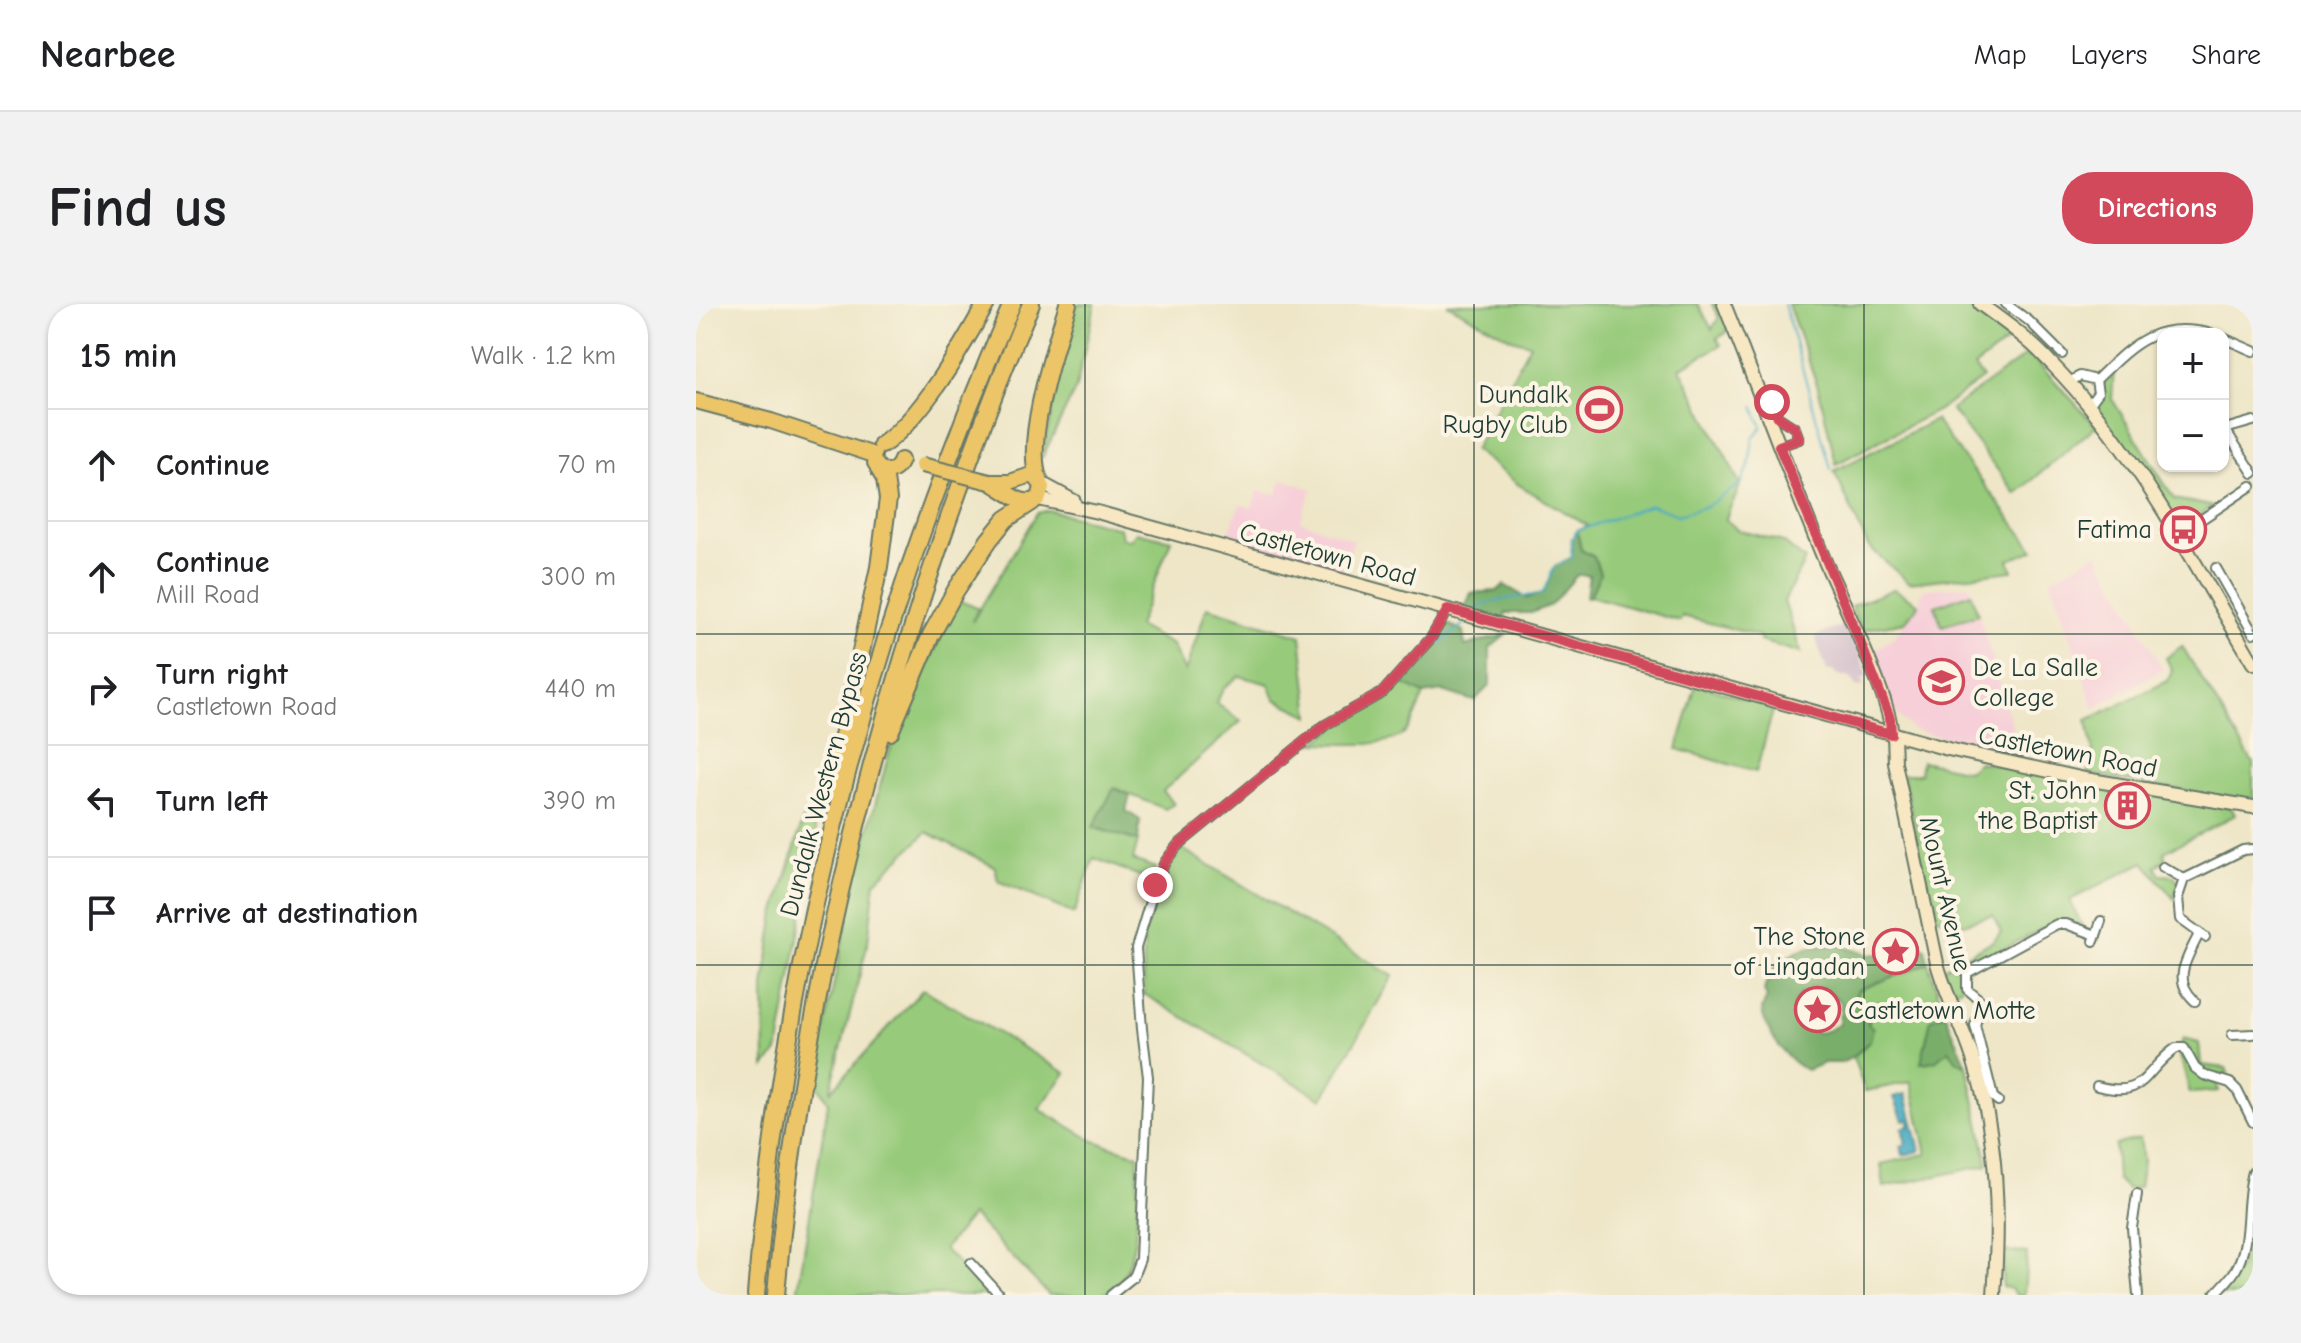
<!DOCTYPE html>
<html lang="en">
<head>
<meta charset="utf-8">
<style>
  :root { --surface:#fff; --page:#f2f2f2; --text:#202124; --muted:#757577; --line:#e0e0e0; --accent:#d1495b }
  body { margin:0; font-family:"Comic Neue",sans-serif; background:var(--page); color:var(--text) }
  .controls { position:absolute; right:24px; top:24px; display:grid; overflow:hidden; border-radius:16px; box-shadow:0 2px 6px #0004 }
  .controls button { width:72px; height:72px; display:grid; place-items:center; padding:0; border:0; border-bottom:2px solid var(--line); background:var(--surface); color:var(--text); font:40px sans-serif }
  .stop { position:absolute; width:24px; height:24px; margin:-18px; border:6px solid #d1495b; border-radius:50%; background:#fff }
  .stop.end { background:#d1495b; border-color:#fff; box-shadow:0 2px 8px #0008 }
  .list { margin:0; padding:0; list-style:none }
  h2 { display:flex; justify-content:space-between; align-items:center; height:104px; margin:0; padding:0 32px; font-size:34px }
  h2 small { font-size:26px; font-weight:400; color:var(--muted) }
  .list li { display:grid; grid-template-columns:52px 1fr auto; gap:24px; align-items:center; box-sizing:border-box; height:112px; padding:0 32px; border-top:2px solid var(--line) }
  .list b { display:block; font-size:30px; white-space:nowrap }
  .list p { margin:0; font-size:26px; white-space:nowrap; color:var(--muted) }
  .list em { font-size:26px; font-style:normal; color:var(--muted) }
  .icon { flex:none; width:44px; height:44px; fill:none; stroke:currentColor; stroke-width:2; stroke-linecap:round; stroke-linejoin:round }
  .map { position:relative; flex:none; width:1557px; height:991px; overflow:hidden; border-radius:32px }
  header { display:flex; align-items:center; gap:48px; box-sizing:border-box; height:112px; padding:0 40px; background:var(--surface); border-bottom:2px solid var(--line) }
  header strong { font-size:38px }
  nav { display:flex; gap:44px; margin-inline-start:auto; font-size:28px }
  .intro { display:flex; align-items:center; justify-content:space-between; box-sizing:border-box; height:192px; padding:0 48px }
  h1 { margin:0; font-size:56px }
  .button { padding:20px 36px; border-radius:32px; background:var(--accent); color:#fff; font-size:28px; font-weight:700 }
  main { display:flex; gap:48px; padding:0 48px }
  aside { flex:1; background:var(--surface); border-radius:32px; box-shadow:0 2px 6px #0004 }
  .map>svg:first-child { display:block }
  .built { fill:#f6cfd8 }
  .industrial { fill:#d1bdca }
  .green { fill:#97ca7a; stroke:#5b8457; stroke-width:2 }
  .forest { fill:#79ae6a; stroke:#4c764f; stroke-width:2; fill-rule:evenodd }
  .water { fill:#42a9c2; stroke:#30737b; stroke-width:2 }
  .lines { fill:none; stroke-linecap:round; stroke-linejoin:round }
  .stream { stroke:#42a9c2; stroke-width:2 }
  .street-casing { stroke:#677867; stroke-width:12 }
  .secondary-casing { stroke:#677867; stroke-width:16 }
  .primary-casing { stroke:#677867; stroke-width:18 }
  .highway-casing { stroke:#677867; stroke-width:20 }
  .street { stroke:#fff; stroke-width:8 }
  .secondary { stroke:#f7e8c3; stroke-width:12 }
  .primary { stroke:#ecc569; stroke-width:14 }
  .highway { stroke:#ecc569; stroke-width:16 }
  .primary-bridge-casing { stroke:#677867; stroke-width:18; stroke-linecap:butt }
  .primary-bridge { stroke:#ecc569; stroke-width:14 }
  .route { stroke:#d1495b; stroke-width:10 }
  .grid { fill:none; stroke:#1f3d34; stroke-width:2; stroke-opacity:0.55 }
  .labels { text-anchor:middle; stroke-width:8; stroke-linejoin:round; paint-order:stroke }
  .poi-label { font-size:26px; fill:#1f3d34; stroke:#fcf5e5; text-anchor:end }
  .street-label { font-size:26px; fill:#1f3d34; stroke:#fcf5e5 }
</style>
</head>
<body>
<header>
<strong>Nearbee</strong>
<nav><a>Map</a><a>Layers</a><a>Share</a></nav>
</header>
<div class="intro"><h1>Find us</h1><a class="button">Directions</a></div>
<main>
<aside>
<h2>15 min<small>Walk · 1.2 km</small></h2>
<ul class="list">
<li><svg class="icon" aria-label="ahead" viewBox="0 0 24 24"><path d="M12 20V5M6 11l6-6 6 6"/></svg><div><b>Continue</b></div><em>70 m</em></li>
<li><svg class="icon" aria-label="ahead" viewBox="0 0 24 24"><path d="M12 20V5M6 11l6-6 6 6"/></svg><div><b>Continue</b><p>Mill Road</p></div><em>300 m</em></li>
<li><svg class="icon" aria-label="right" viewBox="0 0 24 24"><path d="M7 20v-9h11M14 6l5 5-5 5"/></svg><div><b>Turn right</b><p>Castletown Road</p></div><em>440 m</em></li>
<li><svg class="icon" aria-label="left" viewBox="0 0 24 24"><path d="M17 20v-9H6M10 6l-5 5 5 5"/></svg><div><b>Turn left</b></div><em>390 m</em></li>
<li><svg class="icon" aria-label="arrive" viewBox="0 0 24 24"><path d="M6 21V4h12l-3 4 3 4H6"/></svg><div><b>Arrive at destination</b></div></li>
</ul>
</aside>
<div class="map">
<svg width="1557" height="991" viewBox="0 0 1557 991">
  <rect width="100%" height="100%" fill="#fcf5e5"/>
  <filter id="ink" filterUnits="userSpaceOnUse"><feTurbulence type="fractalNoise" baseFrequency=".0125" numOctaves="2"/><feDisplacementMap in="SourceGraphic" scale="16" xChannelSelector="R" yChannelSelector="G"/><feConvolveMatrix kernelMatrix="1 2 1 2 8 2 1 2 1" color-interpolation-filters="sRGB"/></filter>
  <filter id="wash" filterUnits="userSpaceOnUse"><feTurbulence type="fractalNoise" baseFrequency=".006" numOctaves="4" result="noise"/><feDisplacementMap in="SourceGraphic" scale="32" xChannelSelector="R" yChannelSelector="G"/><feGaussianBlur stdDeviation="1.8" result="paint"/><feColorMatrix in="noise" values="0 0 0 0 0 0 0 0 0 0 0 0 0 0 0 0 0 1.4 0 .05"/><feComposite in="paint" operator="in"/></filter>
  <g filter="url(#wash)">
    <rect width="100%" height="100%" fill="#eee6c7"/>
    <g class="built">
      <path d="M587,175L616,185L604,217L658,236L647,270L529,238L544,200L556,204L561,187L581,190Z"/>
      <path d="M1401,249L1467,365L1398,405L1355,275Z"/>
      <path d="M1274,281L1325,452L1217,426L1201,410L1178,347L1198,333L1223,302L1226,286Z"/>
    </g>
    <path class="industrial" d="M1152,320L1172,372L1165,375L1168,382L1159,383L1156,375L1140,370L1138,367H1131L1119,332Z"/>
    <g class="green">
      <path d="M381,0H399L380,84L346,154L369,40Z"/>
      <path d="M751,0H1002L1016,25L1023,14L1016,0H1024L1033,21L1029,30L1021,34L1025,41L984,64L1044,180C1041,195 1032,202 1030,216L1042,226L1087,238L1109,256L1088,297L1105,349L1064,337V332L986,312L984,317L894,292L904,269L898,253L885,246L881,227L892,222L823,181L778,146L834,40L816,35Z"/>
      <path d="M1092,0H1271L1317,33L1278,63L1287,74L1244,105L1140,160L1123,86Z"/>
      <path d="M1333,49L1400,122L1320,190L1255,105Z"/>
      <path d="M1418,63L1416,95L1478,195L1516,202L1503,213L1493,210L1474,211L1400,104L1406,75Z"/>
      <path d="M1239,116L1338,246L1313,256L1317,267L1213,279L1172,242L1138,167Z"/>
      <path d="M352,206L424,224L426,234L434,236L440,228L475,236L442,322L476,341L489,368L511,303L605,332L614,412L579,395L573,380L543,372L528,384L520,399L545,417L467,487L478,500L469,505L418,484L398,524L442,537L437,556L460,564L456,577L398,554L378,610L302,577L299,563L231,528L179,578L172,638L134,788L227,685L370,769L343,805L398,837L442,851C441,887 449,981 403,991C388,991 369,991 353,991L276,911L248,945L292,991H101L132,799L118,774L163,560L193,449L232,359L264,297L282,304L276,318L341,209Z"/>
      <path d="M1198,285L1223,300L1209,318L1165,326L1155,302Z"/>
      <path d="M1275,289L1282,310L1246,322L1239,302Z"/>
      <path d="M1486,342L1557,459V498L1391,470L1397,448L1391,416L1472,377L1476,366L1470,354Z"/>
      <path d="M704,378L728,390C723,401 719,414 712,425C697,446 643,439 619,439L644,419L681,400Z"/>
      <path d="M1000,380L1078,403L1060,468L981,445Z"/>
      <path d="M1226,457L1272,467L1283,458L1535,503L1539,511L1468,548L1470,556L1459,562L1464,571L1478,572L1483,578L1478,595L1448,558L1374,596L1386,622L1360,617L1272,664L1267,672L1265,684L1255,685L1247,664L1297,637L1305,628L1297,611L1260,622L1237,610L1207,470H1224Z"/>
      <path d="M109,509L121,527L82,747L69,763L68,683L78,614Z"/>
      <path d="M485,544L697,672L626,795L448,690V630L472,562Z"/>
      <path d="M1232,659L1249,709L1235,716L1261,756L1271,762L1292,861L1188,883L1185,860L1231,850L1215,778L1169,787L1157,753L1174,737L1172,703L1162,700L1160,693L1162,686Z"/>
      <path d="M1487,735L1503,739L1505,761L1530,764L1532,769L1523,773L1520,779L1523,787L1494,789L1483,747Z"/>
      <path d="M1444,834L1447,857L1443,883L1431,885L1421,875L1419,841Z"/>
      <path d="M1557,915V966L1548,991H1522C1549,967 1549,947 1557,915Z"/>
      <path d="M1306,947L1331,949L1328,991H1320L1315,985L1306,982L1308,956Z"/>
    </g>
    <g class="forest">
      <path d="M881,227L885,246L898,253L904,270L894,292L890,294L893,271H881L855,301L835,309H810L807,316L768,306L775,289L801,287L808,281L831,294L847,289L858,263L876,253L875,236Z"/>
      <path d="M752,320L767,327L769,342L811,330L794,344V381L778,397L747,387L728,390L704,378Z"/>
      <path d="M418,484L434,491L430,507L444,516L442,537L397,523Z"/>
      <path d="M1118,642H1145L1172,651L1191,649L1197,654H1204L1212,643L1229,644L1232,659L1162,686L1160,693L1162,700L1172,703L1175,710L1172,720L1177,724L1174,737L1157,753L1145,759H1128L1111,766C1092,759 1068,726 1066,705L1071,693L1068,687C1073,661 1095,648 1118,642ZM1116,683L1129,685L1145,698L1143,719C1128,734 1108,730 1097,714C1096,699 1102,689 1116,683Z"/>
      <path d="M1249,709L1271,762L1261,757L1253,746L1239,757L1225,759L1235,715Z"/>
    </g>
    <path class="water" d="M1210,790L1224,847L1207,851L1205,842L1210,840L1206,824L1214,822L1212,815L1207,816L1198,793Z"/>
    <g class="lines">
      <g class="stream">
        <path d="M1088,0L1135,165"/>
        <path d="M779,306C789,294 830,294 847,289L858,263L876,253L875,236L881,227L955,201L982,211L1011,202L1044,180L1053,162L1057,134L1066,123L1058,103"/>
        <path d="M733,343L744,340L770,318"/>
      </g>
    </g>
  </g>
  <g filter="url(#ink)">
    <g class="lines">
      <defs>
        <g id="street">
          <path d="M1310,0L1333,17L1366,50"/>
          <path d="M1527,34L1557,47"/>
          <path d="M1400,76C1438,39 1460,16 1516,30"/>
          <path d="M1373,78L1384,72L1400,76L1402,89L1393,101"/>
          <path d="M1076,98L1082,113L1099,124L1103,135L1083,142"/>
          <path d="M1527,122L1557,169"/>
          <path d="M1529,125L1557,117"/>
          <path d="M1473,216L1488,213L1499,218L1500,233L1489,244"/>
          <path d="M1500,219L1555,182"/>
          <path d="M1520,264L1557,329"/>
          <path d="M1467,563L1488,575"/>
          <path d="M1509,633L1484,615L1482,593L1488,575L1547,546L1557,545"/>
          <path d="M1398,637L1405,617"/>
          <path d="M1499,697C1475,675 1491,655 1503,630"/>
          <path d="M1536,731L1557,730"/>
          <path d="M1401,782C1451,795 1446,768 1480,744H1488L1499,764L1508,771L1534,779L1541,786L1557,818"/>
          <path d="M1302,797L1297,793L1279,721L1285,702L1284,696L1271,685V669L1361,620H1370L1400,631"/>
          <path d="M1441,890L1436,924L1442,991"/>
          <path d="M275,959L304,991"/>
          <path d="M415,991L437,973L444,955L452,773L446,725L440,644L459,581L469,558L481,542L629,421L686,389L735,334L752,305"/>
          <path d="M1518,991C1525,984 1533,976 1539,967C1556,939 1548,899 1557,868"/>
        </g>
        <g id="secondary">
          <path d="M1028,0C1062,84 1093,170 1128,255C1142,288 1198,401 1195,430"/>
          <path d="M1284,0C1309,18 1334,36 1355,59C1440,146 1496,255 1557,359"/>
          <path d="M345,179L378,197"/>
          <path d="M342,195L401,208L1252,445L1389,475L1557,503"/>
          <path d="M1198,431L1199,459L1241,659C1250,693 1268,724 1278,758C1302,835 1304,911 1298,991"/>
        </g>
        <g id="primary">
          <path d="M0,97L75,117L178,151"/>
          <path d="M179,159C187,171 200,170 205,156"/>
          <path d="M335,171L343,176L346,183L343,194C327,205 309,186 294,178H314Z"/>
        </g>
        <g id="highway">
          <path d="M186,141C227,113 265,44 290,0"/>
          <path d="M343,176C327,139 360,40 372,0"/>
          <path d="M194,428L235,331L260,286L293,236L310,215L336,198"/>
          <path d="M137,489L147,432L183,263L192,195L189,175L183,165"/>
          <path d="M60,991C87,650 179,313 316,0"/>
          <path d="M80,991C102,732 162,477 247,231C274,153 302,76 335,0"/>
        </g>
      </defs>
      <use href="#street" class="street-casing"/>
      <use href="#secondary" class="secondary-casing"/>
      <use href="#primary" class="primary-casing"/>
      <use href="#highway" class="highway-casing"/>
      <use href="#street" class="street"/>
      <use href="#secondary" class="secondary"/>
      <use href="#primary" class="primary"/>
      <use href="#highway" class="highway"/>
      <defs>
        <path id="primary-bridge" d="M226,161L294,178"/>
      </defs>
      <use href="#primary-bridge" class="primary-bridge-casing"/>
      <use href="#primary-bridge" class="primary-bridge"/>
    </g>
  </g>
  <g class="lines" filter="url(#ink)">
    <path class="route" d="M459,581L469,558L481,542L629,421L686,389L735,334L752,305L1195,430L1194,414L1165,340L1083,142L1103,135L1099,124L1082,113L1076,98"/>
  </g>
  <path class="grid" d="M389,0V991M778,0V991M1168,0V991M0,330H1557M0,661H1557"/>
  <defs>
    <symbol id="stadium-ring" viewBox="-11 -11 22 22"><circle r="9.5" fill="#fcf5e5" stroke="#d1495b" stroke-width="1.5"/><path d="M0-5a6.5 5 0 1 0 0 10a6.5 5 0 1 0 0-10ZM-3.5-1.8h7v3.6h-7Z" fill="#d1495b"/></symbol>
    <symbol id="bus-ring" viewBox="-11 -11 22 22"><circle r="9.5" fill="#fcf5e5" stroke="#d1495b" stroke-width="1.5"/><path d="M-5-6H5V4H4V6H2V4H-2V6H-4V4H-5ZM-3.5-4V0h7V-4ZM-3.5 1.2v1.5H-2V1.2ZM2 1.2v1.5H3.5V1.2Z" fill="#d1495b"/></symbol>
    <symbol id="school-ring" viewBox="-11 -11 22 22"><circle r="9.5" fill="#fcf5e5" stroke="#d1495b" stroke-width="1.5"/><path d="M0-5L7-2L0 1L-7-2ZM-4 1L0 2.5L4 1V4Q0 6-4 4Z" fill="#d1495b"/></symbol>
    <symbol id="building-ring" viewBox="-11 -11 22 22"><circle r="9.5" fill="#fcf5e5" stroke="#d1495b" stroke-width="1.5"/><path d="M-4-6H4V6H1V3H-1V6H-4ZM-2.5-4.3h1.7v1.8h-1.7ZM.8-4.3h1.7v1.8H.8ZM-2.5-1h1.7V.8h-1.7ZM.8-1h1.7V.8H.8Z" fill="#d1495b"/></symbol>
    <symbol id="sight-ring" viewBox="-11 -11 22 22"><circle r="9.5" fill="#fcf5e5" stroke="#d1495b" stroke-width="1.5"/><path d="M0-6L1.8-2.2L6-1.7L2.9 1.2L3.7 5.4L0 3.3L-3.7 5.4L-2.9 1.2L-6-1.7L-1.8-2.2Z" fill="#d1495b"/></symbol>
  </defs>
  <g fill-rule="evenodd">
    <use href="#stadium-ring" x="878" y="80" width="51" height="51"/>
    <use href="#bus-ring" x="1462" y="200" width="51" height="51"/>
    <use href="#school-ring" x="1220" y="352" width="51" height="51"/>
    <use href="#building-ring" x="1406" y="476" width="51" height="51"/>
    <use href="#sight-ring" x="1174" y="622" width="51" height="51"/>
    <use href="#sight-ring" x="1096" y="680" width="51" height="51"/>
  </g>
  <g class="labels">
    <g class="poi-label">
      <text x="872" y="99">Dundalk<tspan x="872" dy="30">Rugby Club</tspan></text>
      <text x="1456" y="234">Fatima</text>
      <text x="1277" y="372" text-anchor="start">De La Salle<tspan x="1277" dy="30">College</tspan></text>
      <text x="1401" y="495">St. John<tspan x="1401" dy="30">the Baptist</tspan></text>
      <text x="1169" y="641">The Stone<tspan x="1169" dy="30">of Lingadan</tspan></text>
      <text x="1152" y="715" text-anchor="start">Castletown Motte</text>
    </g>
    <g class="street-label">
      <text transform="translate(632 250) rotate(15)" y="9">Castletown Road</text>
      <text transform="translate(1372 447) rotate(11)" y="9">Castletown Road</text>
      <text transform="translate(127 480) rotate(-75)" y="9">Dundalk Western Bypass</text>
      <text transform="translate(1250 590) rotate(77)" y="9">Mount Avenue</text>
    </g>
  </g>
</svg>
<div class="controls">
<button>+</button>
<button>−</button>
</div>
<div class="stop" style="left:1076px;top:98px"></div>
<div class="stop end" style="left:459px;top:581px"></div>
</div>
</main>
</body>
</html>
